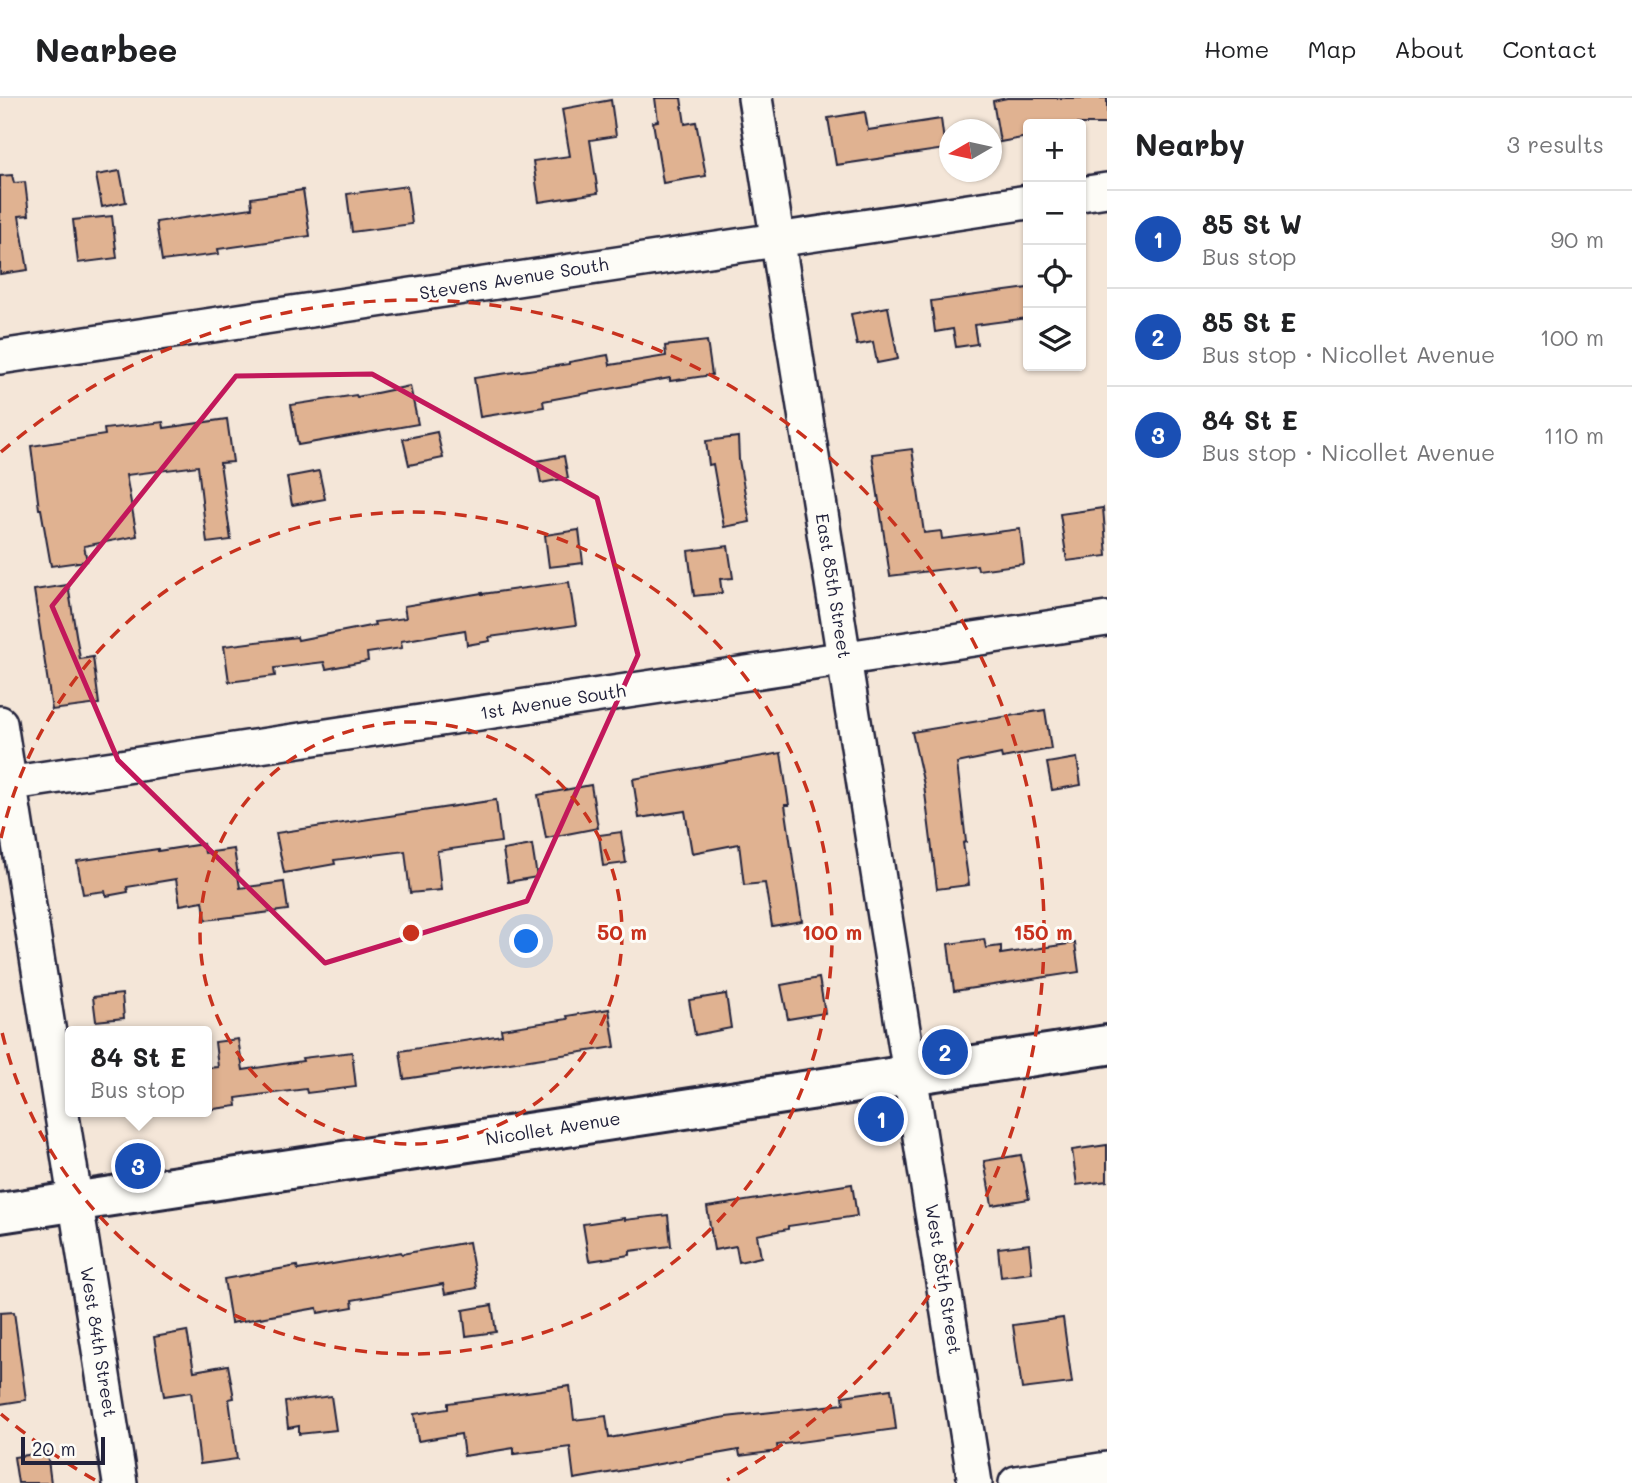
<!DOCTYPE html>
<html lang="en">
<head>
<meta charset="utf-8">
<style>
  :root { --surface:#fff; --page:#f6f6f6; --text:#202124; --muted:#757577; --line:#e0e0e0; --accent:#c8321e }
  body { margin:0; font-family:Mali,sans-serif; background:var(--page); color:var(--text) }
  .controls { position:absolute; right:21px; top:21px; display:grid; overflow:hidden; border-radius:7px; box-shadow:0 2px 5px #0004 }
  .controls button { width:63px; height:63px; display:grid; place-items:center; padding:0; border:0; border-bottom:2px solid var(--line); background:var(--surface); color:var(--text); font:35px sans-serif }
  .compass { position:absolute; left:939px; top:21px; width:63px; height:63px; border-radius:50%; background:var(--surface); box-shadow:0 2px 5px #0004; rotate:261deg }
  .scale { position:absolute; left:21px; bottom:18px; width:84px; box-sizing:border-box; padding-left:7px; border:4px solid #22223b; border-top:0; font-size:19px; line-height:24px; white-space:nowrap; color:#22223b; -webkit-text-stroke:5px #fdfcf7; paint-order:stroke }
  .you { position:absolute; left:527px; top:844px; width:24px; height:24px; margin:-18px; border:5px solid #fff; border-radius:50%; background:#1a73e8; box-shadow:0 0 0 10px #1a73e833 }
  .badge { display:grid; place-items:center; width:46px; height:46px; border-radius:50%; background:var(--accent); color:#fff; font-size:23px; font-weight:700 }
  .pin { position:absolute; translate:-50% -50%; border:4px solid #fff; box-shadow:0 2px 7px #0006 }
  .popup { position:absolute; left:65px; top:928px; width:147px; height:91px; box-sizing:border-box; display:grid; place-content:center; border-radius:7px; background:var(--surface); filter:drop-shadow(0 2px 5px #0005); font-size:23px; white-space:nowrap; color:var(--muted) }
  .popup b { font-size:26px; color:var(--text) }
  .popup::after { content:''; position:absolute; left:50%; top:100%; margin-left:-14px; border:14px solid transparent; border-top-color:var(--surface) }
  .list { margin:0; padding:0; list-style:none }
  h2 { display:flex; justify-content:space-between; align-items:center; height:91px; margin:0; padding:0 28px; font-size:30px }
  h2 small { font-size:23px; font-weight:400; color:var(--muted) }
  .list li { display:grid; grid-template-columns:46px 1fr auto; gap:21px; align-items:center; box-sizing:border-box; height:98px; padding:0 28px; border-top:2px solid var(--line) }
  .list b { display:block; font-size:26px; white-space:nowrap }
  .list p { margin:0; font-size:23px; white-space:nowrap; color:var(--muted) }
  .list em { font-size:23px; font-style:normal; color:var(--muted) }
  .icon { flex:none; width:38px; height:38px; fill:none; stroke:currentColor; stroke-width:2; stroke-linecap:round; stroke-linejoin:round }
  .map { position:relative; flex:none; width:1107px; height:1385px; overflow:hidden }
  header { display:flex; align-items:center; gap:42px; box-sizing:border-box; height:98px; padding:0 35px; background:var(--surface); border-bottom:2px solid var(--line) }
  header strong { font-size:33px }
  nav { display:flex; gap:38px; margin-inline-start:auto; font-size:24px }
  main { display:flex }
  aside { flex:1; background:var(--surface) }
  .map>svg:first-child { display:block }
  .building { fill:#e0b291; stroke:#22223b; stroke-width:2 }
  .lines { fill:none; stroke-linecap:round; stroke-linejoin:round }
  .minor-casing { stroke:#22223b; stroke-width:38 }
  .secondary-casing { stroke:#22223b; stroke-width:44 }
  .minor { stroke:#fdfcf7; stroke-width:33 }
  .secondary { stroke:#fdfcf7; stroke-width:38 }
  .marked { fill:none; stroke:#c2185b; stroke-width:5; stroke-linejoin:round }
  .ring { fill:none; stroke:#c8321e; stroke-width:3.5; stroke-dasharray:12 9 }
  .labels { text-anchor:middle; stroke-width:6; stroke-linejoin:round; paint-order:stroke }
  .street-label { font-size:18px; fill:#22223b; stroke:#fdfcf7 }
  .centre { fill:#c8321e; stroke:#fdfcf7; stroke-width:3.5 }
  .ring-label { font-size:21px; text-anchor:middle; font-weight:bold; fill:#c8321e; stroke:#fdfcf7; stroke-width:6; stroke-linejoin:round; paint-order:stroke }
</style>
</head>
<body>
<header>
<strong>Nearbee</strong>
<nav><a>Home</a><a>Map</a><a>About</a><a>Contact</a></nav>
</header>
<main>
<div class="map">
<svg width="1107" height="1385" viewBox="0 0 1107 1385">
  <rect width="100%" height="100%" fill="#f4e6d8"/>
  <filter id="ink" filterUnits="userSpaceOnUse"><feTurbulence type="fractalNoise" baseFrequency=".0143" numOctaves="2"/><feDisplacementMap in="SourceGraphic" scale="14" xChannelSelector="R" yChannelSelector="G"/><feConvolveMatrix kernelMatrix="1 2 1 2 8 2 1 2 1" color-interpolation-filters="sRGB"/></filter>
  <g filter="url(#ink)">
    <g class="building">
      <path d="M655,0H681L685,26L696,24L706,78L663,85L653,24L658,23Z"/>
      <path d="M1007,0H1107V26H1028V39L1000,44L993,3Z"/>
      <path d="M611,2L616,38L590,42L598,95L539,104L533,63L570,58L562,11Z"/>
      <path d="M865,14L868,32L941,21L945,51L836,67L828,20Z"/>
      <path d="M120,73L126,104L102,109L96,77Z"/>
      <path d="M12,77L14,85L25,84L29,117L19,118L28,172L0,176V78Z"/>
      <path d="M407,88L412,126L352,134L347,96Z"/>
      <path d="M303,92L310,138L218,151L219,156L162,163L156,124L252,110L251,100Z"/>
      <path d="M112,118L117,160L78,165L73,122Z"/>
      <path d="M1028,190V220L974,227L977,246L956,249L953,231L935,234L931,203Z"/>
      <path d="M888,209L898,261L877,265L873,244L857,247L851,216Z"/>
      <path d="M707,243L712,277L670,283V280L543,303L544,309L480,319L474,280L569,266V264L608,257L610,267L666,258L665,248Z"/>
      <path d="M410,288L418,326L298,347L291,307L356,297L357,299Z"/>
      <path d="M227,321L233,364L220,365L231,442L207,445L198,368L126,377L137,438L84,448L87,463L51,468L41,411H39L31,348L105,337L104,331L163,324L164,330Z"/>
      <path d="M437,334L443,360L409,367L403,341Z"/>
      <path d="M738,339L739,362L750,424L724,429L713,366L709,367L706,343Z"/>
      <path d="M912,351L924,435L941,433L942,441L1020,431L1024,466L978,472L977,467L890,478L872,356Z"/>
      <path d="M564,358L568,380L541,385L537,363Z"/>
      <path d="M319,373L325,401L292,407L287,379Z"/>
      <path d="M1103,410L1107,458L1067,463L1060,416Z"/>
      <path d="M579,432L583,465L549,469L545,437Z"/>
      <path d="M728,448L733,480L720,481L722,495L694,498L688,453Z"/>
      <path d="M569,484L576,527L489,539L490,543L467,547L465,532L401,543L402,550L367,555L368,563L326,571L324,564L274,570L275,578L229,584L224,548L297,539L298,542L375,527L374,524L406,520L404,508L482,495V496Z"/>
      <path d="M68,487L80,561L93,559L99,606L52,612L34,492Z"/>
      <path d="M1045,612L1051,651L1002,660L1001,656L957,665L966,744L963,745L969,787L937,791L924,687L912,634Z"/>
      <path d="M781,655L789,707H785L802,823L772,828L765,785L744,787L739,746L692,755L685,713L639,720L633,681Z"/>
      <path d="M1077,660L1081,687L1052,692L1047,665Z"/>
      <path d="M591,687L598,730L546,740L538,697Z"/>
      <path d="M496,702L501,744L437,753L441,792L410,795L405,753L334,762L335,766L284,775L276,735Z"/>
      <path d="M621,734L626,765L603,768L599,737Z"/>
      <path d="M203,746L205,755L234,751L240,790L284,784L288,812L206,822L203,803L180,807L176,781L127,789L128,794L106,798L105,793L83,796L77,763L158,751V753Z"/>
      <path d="M532,747L537,779L508,784L503,752Z"/>
      <path d="M984,841L986,850L1001,848V856L1075,845L1079,874L954,893L948,846Z"/>
      <path d="M819,880L825,915L788,921L781,887Z"/>
      <path d="M122,896L124,920L96,923L93,899Z"/>
      <path d="M726,896L731,930L695,937L689,902Z"/>
      <path d="M609,911L615,949L404,981L400,953L502,937L501,931L568,921L567,918Z"/>
      <path d="M238,941L243,972L303,963L302,960L352,954L356,989L307,995L306,991L258,997L236,1000L237,1008L206,1012V970L218,969L215,944Z"/>
      <path d="M1107,1047V1083L1077,1087L1072,1052Z"/>
      <path d="M1021,1057L1029,1101L992,1107L984,1063Z"/>
      <path d="M852,1086L857,1118L788,1128V1131L757,1137L761,1159L739,1164L736,1148L714,1152L707,1109Z"/>
      <path d="M668,1117L671,1148L630,1153V1157L589,1163L583,1126L625,1120V1122Z"/>
      <path d="M469,1144L477,1190L445,1196L443,1186L352,1202L353,1209L318,1215L317,1210L231,1225L224,1181L297,1168L298,1172L401,1154L402,1156Z"/>
      <path d="M1029,1146L1032,1175L1001,1179L998,1150Z"/>
      <path d="M492,1207L496,1234L466,1238L463,1212Z"/>
      <path d="M14,1214L26,1302L0,1306V1215Z"/>
      <path d="M1063,1220L1072,1285L1022,1291L1013,1227Z"/>
      <path d="M187,1233L194,1273L228,1267L234,1300L229,1301L237,1361L200,1366L191,1294L164,1298L154,1239Z"/>
      <path d="M570,1288L574,1322L606,1318L609,1340L726,1319L844,1306L843,1298L891,1291L896,1331L777,1347L778,1353L740,1358L739,1352L574,1381L570,1349L514,1356V1350L464,1358L461,1336L418,1343L414,1316L448,1311V1305Z"/>
      <path d="M331,1298L336,1332L299,1336V1328L288,1330L285,1304Z"/>
      <path d="M47,1354L51,1385H18L14,1359Z"/>
    </g>
    <g class="lines">
      <defs>
        <g id="minor">
          <path d="M755,0L975,1385"/>
          <path d="M1081,96L1107,92"/>
          <path d="M0,259L1028,104"/>
          <path d="M0,625L120,1385"/>
          <path d="M0,687L1107,521"/>
          <path d="M1016,1385L1107,1371"/>
        </g>
        <path id="secondary" d="M0,1115L1107,947"/>
      </defs>
      <use href="#minor" class="minor-casing"/>
      <use href="#secondary" class="secondary-casing"/>
      <use href="#minor" class="minor"/>
      <use href="#secondary" class="secondary"/>
    </g>
  </g>
  <path class="marked" d="M372,276L597,400L638,557L527,803L325,865L118,662L52,508L236,278Z"/>
  <g class="ring">
    <circle cx="411" cy="835" r="211"/>
    <path d="M1 740A421 421 0 1 1 1 930"/>
    <path d="M95 1382A632 632 0 0 1 1 1316M1 354A632 632 0 1 1 727 1382"/>
  </g>
  <g class="labels">
    <g class="street-label">
      <text transform="translate(514 181) rotate(-9)" y="6">Stevens Avenue South</text>
      <text transform="translate(833 488) rotate(81)" y="6">East 85th Street</text>
      <text transform="translate(553 604) rotate(-9)" y="6">1st Avenue South</text>
      <text transform="translate(553 1031) rotate(-9)" y="6">Nicollet Avenue</text>
      <text transform="translate(943 1181) rotate(81)" y="6">West 85th Street</text>
      <text transform="translate(98 1244) rotate(81)" y="6">West 84th Street</text>
    </g>
  </g>
  <circle cx="411" cy="835" r="10" class="centre"/>
  <g class="ring-label">
    <text x="622" y="842">50 m</text>
    <text x="832" y="842">100 m</text>
    <text x="1043" y="842">150 m</text>
  </g>
</svg>
<div class="controls">
<button>+</button>
<button>−</button>
<button><svg class="icon" aria-label="locate" viewBox="0 0 24 24"><circle cx="12" cy="12" r="6"/><path d="M12 2v4M12 18v4M2 12h4M18 12h4"/></svg></button>
<button><svg class="icon" aria-label="layers" viewBox="0 0 24 24"><path d="M12 4l9 5-9 5-9-5zM3 14l9 5 9-5"/></svg></button>
</div>
<svg class="compass" viewBox="-18 -18 36 36"><path d="M0-13l5 13h-10z" fill="#e53935"/><path d="M0 13l5-13h-10z" fill="#757577"/></svg>
<div class="scale">20 m</div>
<div class="you"></div>
<div class="pin badge" style="left:881px;top:1021px;background:#1a4fb4">1</div>
<div class="pin badge" style="left:945px;top:954px;background:#1a4fb4">2</div>
<div class="pin badge" style="left:138px;top:1068px;background:#1a4fb4">3</div>
<div class="popup"><b>84 St E</b>Bus stop</div>
</div>
<aside>
<h2>Nearby<small>3 results</small></h2>
<ul class="list">
<li><span class="badge" style="background:#1a4fb4">1</span><div><b>85 St W</b><p>Bus stop</p></div><em>90 m</em></li>
<li><span class="badge" style="background:#1a4fb4">2</span><div><b>85 St E</b><p>Bus stop · Nicollet Avenue</p></div><em>100 m</em></li>
<li><span class="badge" style="background:#1a4fb4">3</span><div><b>84 St E</b><p>Bus stop · Nicollet Avenue</p></div><em>110 m</em></li>
</ul>
</aside>
</main>
</body>
</html>
